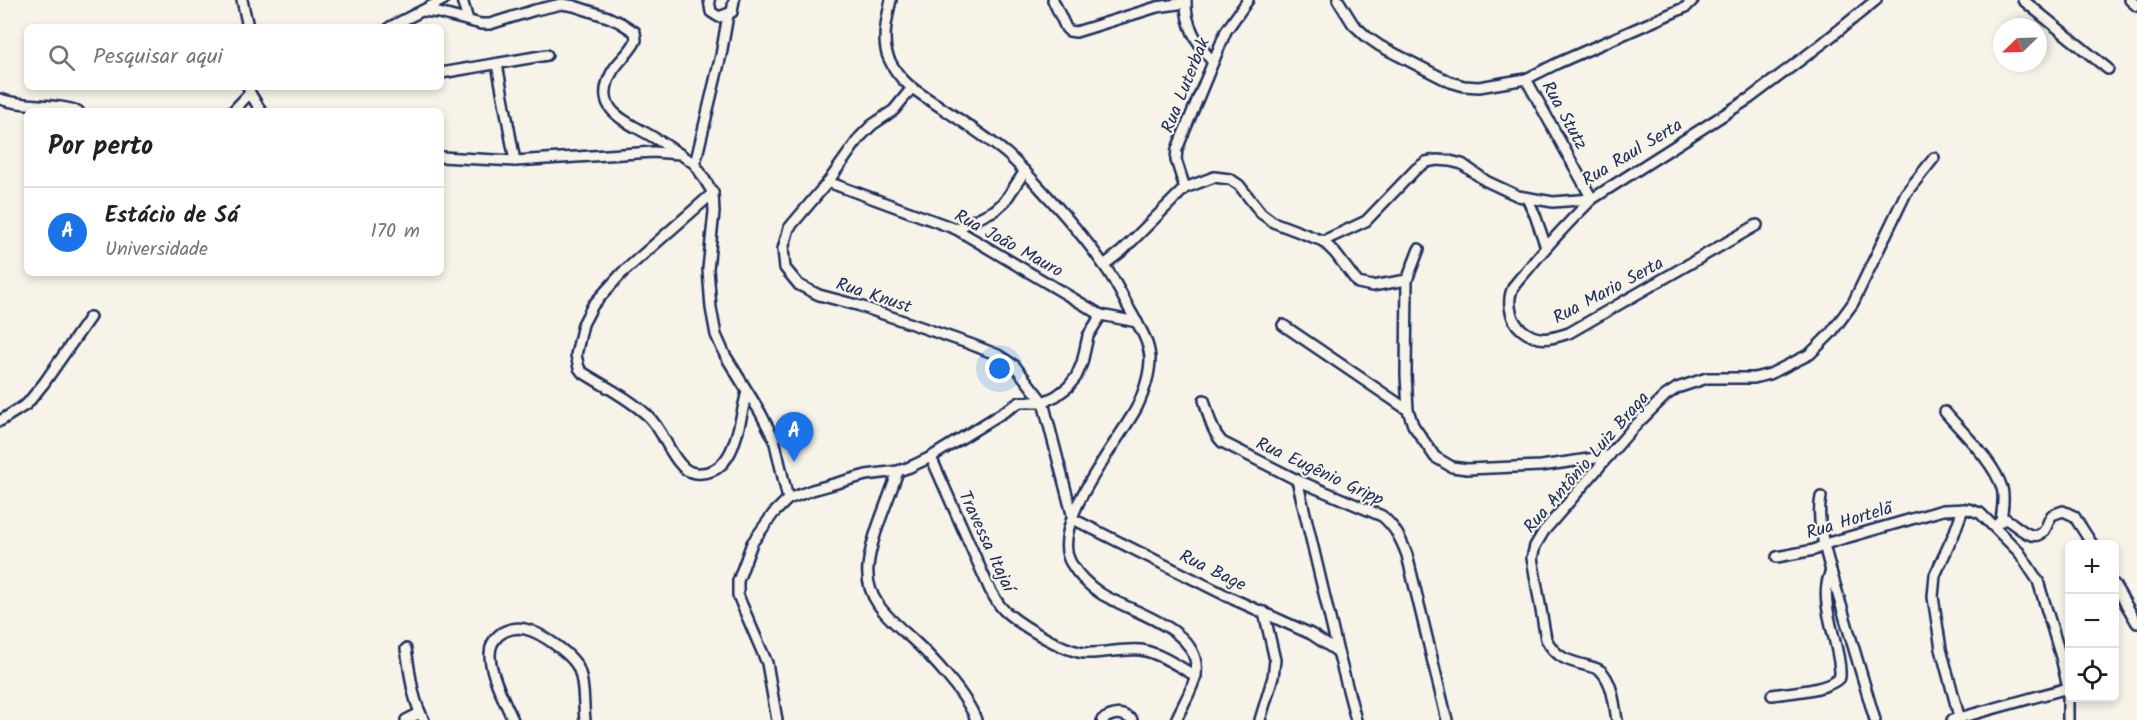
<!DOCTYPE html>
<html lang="pt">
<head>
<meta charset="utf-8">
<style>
  :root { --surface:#fff; --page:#f6f6f6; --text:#222; --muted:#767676; --line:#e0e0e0; --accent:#1a73e8 }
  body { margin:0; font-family:Kalam,sans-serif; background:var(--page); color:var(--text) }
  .controls { position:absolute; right:18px; bottom:18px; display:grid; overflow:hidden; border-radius:9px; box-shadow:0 3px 9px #0003 }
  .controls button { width:54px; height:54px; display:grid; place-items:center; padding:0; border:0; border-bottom:2px solid var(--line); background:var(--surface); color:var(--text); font:30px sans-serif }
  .compass { position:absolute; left:1993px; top:18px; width:54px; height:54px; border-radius:50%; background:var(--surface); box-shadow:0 3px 9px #0003; rotate:247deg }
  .you { position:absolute; left:1000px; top:369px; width:21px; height:21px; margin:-15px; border:4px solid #fff; border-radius:50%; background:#1a73e8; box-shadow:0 0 0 9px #1a73e833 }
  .badge { display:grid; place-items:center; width:39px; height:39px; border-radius:50%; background:var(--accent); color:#fff; font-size:20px; font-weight:700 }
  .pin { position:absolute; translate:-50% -50px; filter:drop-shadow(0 2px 3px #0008) }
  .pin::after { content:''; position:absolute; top:32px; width:21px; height:18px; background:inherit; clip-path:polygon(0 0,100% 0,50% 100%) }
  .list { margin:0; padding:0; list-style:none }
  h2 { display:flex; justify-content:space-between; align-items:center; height:78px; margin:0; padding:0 24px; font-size:26px }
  h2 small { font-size:20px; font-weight:400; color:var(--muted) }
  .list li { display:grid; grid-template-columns:39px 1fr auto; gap:18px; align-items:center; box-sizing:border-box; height:90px; padding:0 24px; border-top:2px solid var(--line) }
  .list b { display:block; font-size:22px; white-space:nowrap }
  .list p { margin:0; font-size:20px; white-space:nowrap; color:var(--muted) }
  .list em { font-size:20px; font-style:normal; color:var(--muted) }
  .icon { flex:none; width:33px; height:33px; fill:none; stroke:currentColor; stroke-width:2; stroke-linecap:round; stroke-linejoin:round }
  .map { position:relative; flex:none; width:2137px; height:720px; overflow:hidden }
  .search { position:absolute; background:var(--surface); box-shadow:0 3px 9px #0003; left:24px; top:24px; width:420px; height:66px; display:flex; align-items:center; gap:15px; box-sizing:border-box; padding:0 21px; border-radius:9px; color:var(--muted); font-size:22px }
  .panel { position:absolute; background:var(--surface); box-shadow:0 3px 9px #0003; left:24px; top:108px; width:420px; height:168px; border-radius:9px }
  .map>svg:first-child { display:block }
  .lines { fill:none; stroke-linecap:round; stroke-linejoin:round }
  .street-casing { stroke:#1b2f5e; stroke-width:14 }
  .street { stroke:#f7f3e8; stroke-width:9 }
  .labels { text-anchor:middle; stroke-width:4.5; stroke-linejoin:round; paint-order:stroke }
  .street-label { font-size:18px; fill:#1b2f5e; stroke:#f7f3e8 }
</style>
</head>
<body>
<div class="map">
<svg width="2137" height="720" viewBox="0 0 2137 720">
  <rect width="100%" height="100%" fill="#f7f3e8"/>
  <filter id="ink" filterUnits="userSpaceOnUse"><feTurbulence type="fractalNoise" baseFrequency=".0167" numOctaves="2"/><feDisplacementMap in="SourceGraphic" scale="12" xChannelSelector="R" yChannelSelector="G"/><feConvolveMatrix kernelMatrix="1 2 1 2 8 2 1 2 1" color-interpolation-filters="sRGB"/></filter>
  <g filter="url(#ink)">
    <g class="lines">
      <defs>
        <g id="street">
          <path d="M242,0L248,27"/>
          <path d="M462,0L468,20"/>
          <path d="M709,0L711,12L719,17L732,12L734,0"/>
          <path d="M891,0C887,17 881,42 889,59C901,85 920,93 942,108C963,122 986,137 1006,153C1022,167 1036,184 1051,200C1069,220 1088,242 1103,264C1114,278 1122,296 1131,312C1139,326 1149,341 1150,358C1150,374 1144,392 1137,407C1119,442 1048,524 1071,563C1078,575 1088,585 1100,593C1128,612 1202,627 1196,674C1193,689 1182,706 1176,720"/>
          <path d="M1053,0L1066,28L1069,31L1076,32L1157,7L1185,3"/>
          <path d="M1186,0C1185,25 1197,43 1212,61"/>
          <path d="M1338,0L1353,24L1367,37L1380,46L1450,82L1464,86L1479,87L1526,79L1558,63L1686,7L1693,0"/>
          <path d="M2023,0L2108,69"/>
          <path d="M2130,0L2137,6"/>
          <path d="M423,11L439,13L481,24H490L535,10L562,4L574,6L608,17L621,23L635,32L636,40C631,53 617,61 611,74C594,108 621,119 646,133C657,139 668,146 678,153"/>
          <path d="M390,27L443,0"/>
          <path d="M497,64L515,161"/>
          <path d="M441,73L547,55"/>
          <path d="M1526,79L1592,199"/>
          <path d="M248,87L250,93L261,111"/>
          <path d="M911,89L894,110L872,125L860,137L828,182L789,228L783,249L785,268L799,285L819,295L857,305L970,344L998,355L1015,366L1043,402L1073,518"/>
          <path d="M0,99C25,108 53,102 78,111"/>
          <path d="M233,111L250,93"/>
          <path d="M441,157L515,161L653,152L680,154L695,164L713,193L714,212L708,269L711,308L716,335L725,355L760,412L774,439L788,499"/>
          <path d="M695,164L721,55L728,15"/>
          <path d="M828,182L956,229L1101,315L1137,322"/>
          <path d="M1185,188L1176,160L1177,149L1226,31L1248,0"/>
          <path d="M713,193L622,273L593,305L583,324L576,355L579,368L582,372C604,386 629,398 648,416C663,430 667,450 681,465C686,471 694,474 701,473C737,472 739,419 747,392"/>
          <path d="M1527,198L1535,215L1546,247"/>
          <path d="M1592,199C1570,221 1548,244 1529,268C1524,274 1518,280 1514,286C1506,299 1510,320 1521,329C1537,343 1551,339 1569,333L1757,225"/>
          <path d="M956,229L995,210L1005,201L1025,171"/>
          <path d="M1323,241L1335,253L1358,283L1372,286L1407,280"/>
          <path d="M1419,249L1407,280L1406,375L1408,410L1413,425L1435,457L1452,467L1467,469L1541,466L1609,456"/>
          <path d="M1104,265L1122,251L1185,188L1214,177L1230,179L1239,185L1261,213L1273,222L1323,241L1366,221L1416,169L1426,162L1437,160L1450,161L1462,164L1486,181L1518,196L1553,202L1592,199L1750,98L1823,43L1876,0"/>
          <path d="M1283,325L1408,410"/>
          <path d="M1204,400C1209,416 1211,430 1222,442L1297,480L1382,516C1395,527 1401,539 1407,555L1447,720"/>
          <path d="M1945,412C1963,433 1994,462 2002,488C2005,498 2002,510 2001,521"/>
          <path d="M0,421L27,404L44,383L90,317"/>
          <path d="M931,457L990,590C995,598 999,607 1007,613C1024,627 1063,651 1085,653C1103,654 1122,648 1141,650C1160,653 1179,667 1196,676"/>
          <path d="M898,471C888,502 871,536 868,567C865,600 890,619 911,638C931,656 967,695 976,720"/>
          <path d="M1297,480L1338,652L1356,720"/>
          <path d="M1821,497C1816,520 1825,549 1831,571"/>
          <path d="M1073,519L1233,599L1311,634L1338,652"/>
          <path d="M1995,526L2001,521L2006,519C2015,524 2031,542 2042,533C2047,529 2048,520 2052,515L2063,511L2074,516L2092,544"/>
          <path d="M1777,557L1814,550L1828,543L1943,510L1968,509L1980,513L2019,552L2038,581L2061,657L2068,688V720"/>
          <path d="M2114,584L2137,623"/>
          <path d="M406,649C410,672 412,700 424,720"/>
          <path d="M1772,695C1790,692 1828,691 1840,677C1842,647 1816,601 1831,571L1875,720"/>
          <path d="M406,720L420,713"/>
          <path d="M513,720C505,702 490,674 490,655C490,646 493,640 499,635C506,629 517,627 525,629C540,632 574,655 579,670C585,685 583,704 585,720"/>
          <path d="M777,720L767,663L742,605L738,595V581L752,543L773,514L788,499L812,490L866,475L898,471L910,467L931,457L1020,402H1043L1056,396L1068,387L1076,377L1082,363L1088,336L1101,315"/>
          <path d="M1102,720C1114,713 1121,712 1132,720"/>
          <path d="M1260,720L1273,677L1275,660L1264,612"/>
          <path d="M1617,720C1614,704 1613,683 1601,671C1597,668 1592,667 1588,666C1568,661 1556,658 1546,639L1532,558L1535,546L1544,531L1631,430L1665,396L1677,388L1707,378H1754L1770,374L1810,354L1831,333L1853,303L1906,193L1934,158"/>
          <path d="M1952,720L2068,688"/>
          <path d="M1960,720L1941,649L1933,597L1935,575L1954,534L1963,509"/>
        </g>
      </defs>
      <use href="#street" class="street-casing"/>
      <use href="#street" class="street"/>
    </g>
  </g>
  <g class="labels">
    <g class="street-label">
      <text transform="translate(1185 85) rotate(-68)" y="6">Rua Luterbak</text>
      <text transform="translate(1565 115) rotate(61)" y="6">Rua Stutz</text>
      <text transform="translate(1632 152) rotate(-31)" y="6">Rua Raul Serta</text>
      <text transform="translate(1009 243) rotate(29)" y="6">Rua João Mauro</text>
      <text transform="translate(1608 290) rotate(-28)" y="6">Rua Mario Serta</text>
      <text transform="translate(874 295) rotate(18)" y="6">Rua Knust</text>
      <text transform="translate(1586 462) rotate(-49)" y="6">Rua Antônio Luiz Braga</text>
      <text transform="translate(1320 471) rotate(25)" y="6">Rua Eugênio Gripp</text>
      <text transform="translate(1849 520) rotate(-17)" y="6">Rua Hortelã</text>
      <text transform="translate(987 541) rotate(65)" y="6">Travessa Itajaí</text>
      <text transform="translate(1213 570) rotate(26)" y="6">Rua Bage</text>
    </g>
  </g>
</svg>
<div class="controls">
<button>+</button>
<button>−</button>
<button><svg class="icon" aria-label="locate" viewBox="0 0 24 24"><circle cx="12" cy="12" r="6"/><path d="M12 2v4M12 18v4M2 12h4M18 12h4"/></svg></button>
</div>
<svg class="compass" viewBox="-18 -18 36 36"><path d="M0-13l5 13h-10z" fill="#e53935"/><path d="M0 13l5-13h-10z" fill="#767676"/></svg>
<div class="you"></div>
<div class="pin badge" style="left:794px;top:462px">A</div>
<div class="search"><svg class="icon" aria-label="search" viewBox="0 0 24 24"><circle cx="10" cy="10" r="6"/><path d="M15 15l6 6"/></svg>Pesquisar aqui</div>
<section class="panel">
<h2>Por perto<small></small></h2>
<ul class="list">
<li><span class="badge">A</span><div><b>Estácio de Sá</b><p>Universidade</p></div><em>170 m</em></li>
</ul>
</section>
</div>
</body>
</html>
